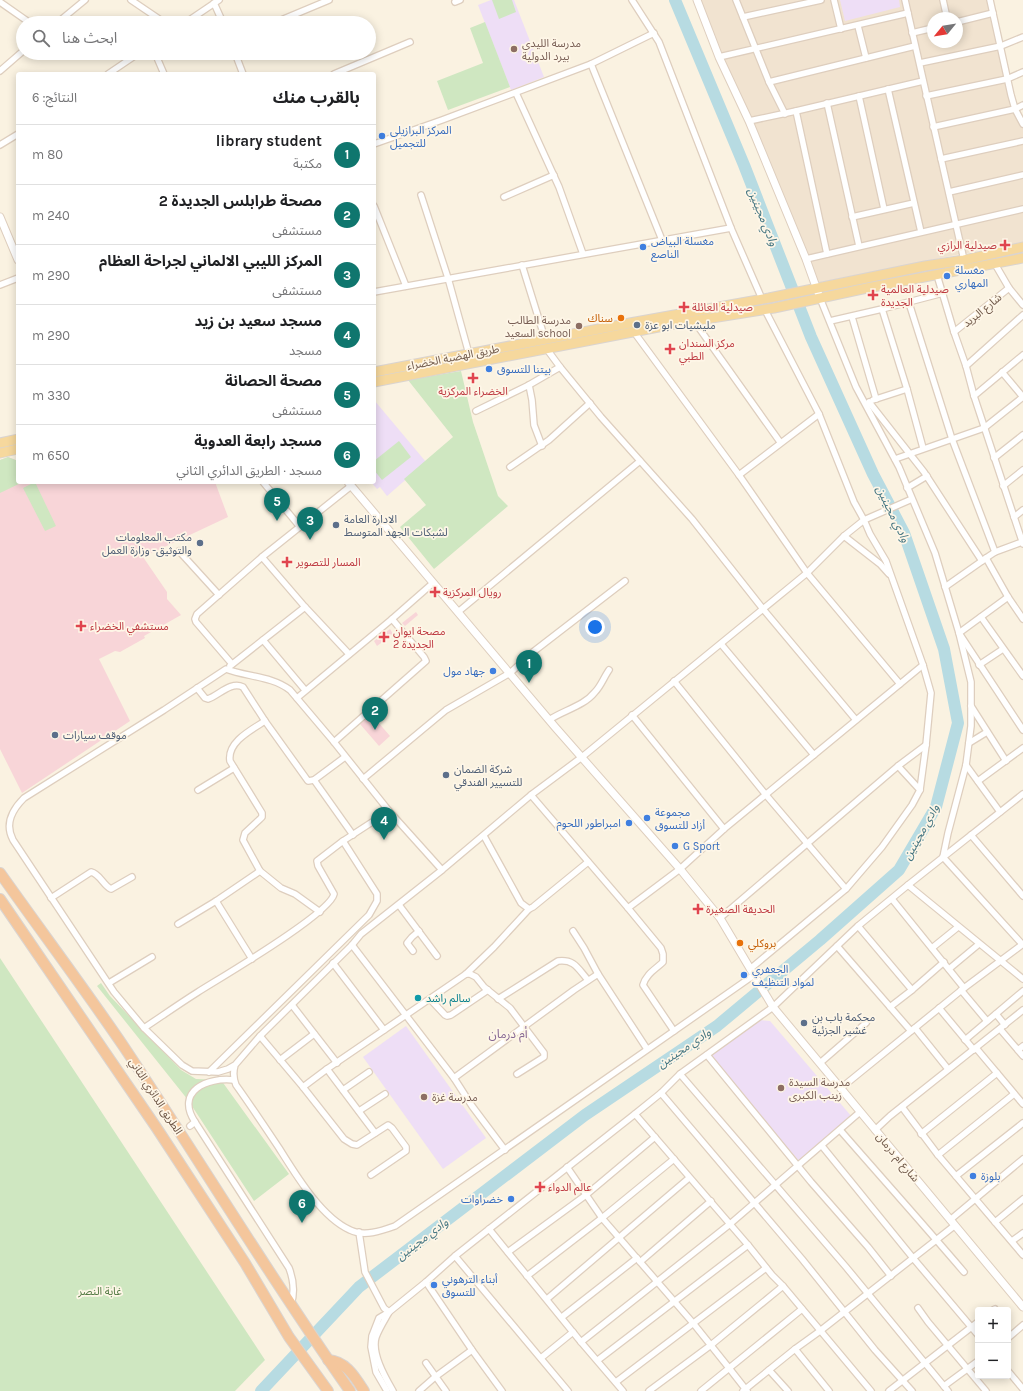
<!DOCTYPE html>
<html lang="ar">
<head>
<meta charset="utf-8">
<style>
  :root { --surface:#fff; --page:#f6f6f6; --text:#202124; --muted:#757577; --line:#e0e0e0; --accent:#0f766e }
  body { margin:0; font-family:Karla,"Noto Sans Arabic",sans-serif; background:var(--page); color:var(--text); direction:rtl }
  .controls { position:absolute; right:12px; bottom:12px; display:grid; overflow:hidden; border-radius:4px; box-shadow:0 2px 10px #0003 }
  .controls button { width:36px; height:36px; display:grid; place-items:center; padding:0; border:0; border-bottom:1px solid var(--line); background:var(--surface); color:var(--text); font:20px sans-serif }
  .compass { position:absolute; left:927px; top:12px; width:36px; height:36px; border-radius:50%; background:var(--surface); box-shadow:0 2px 10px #0003; rotate:240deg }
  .you { position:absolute; left:595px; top:627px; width:14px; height:14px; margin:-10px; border:3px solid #fff; border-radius:50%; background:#1a73e8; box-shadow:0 0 0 6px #1a73e833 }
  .badge { display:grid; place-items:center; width:26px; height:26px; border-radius:50%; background:var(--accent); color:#fff; font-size:13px; font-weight:700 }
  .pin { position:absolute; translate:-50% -33px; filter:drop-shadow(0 1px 2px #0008) }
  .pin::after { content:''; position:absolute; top:21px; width:14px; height:12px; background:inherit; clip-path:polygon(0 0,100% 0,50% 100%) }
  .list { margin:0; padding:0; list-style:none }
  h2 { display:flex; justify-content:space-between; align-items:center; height:52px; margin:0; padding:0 16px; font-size:17px }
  h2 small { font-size:13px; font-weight:400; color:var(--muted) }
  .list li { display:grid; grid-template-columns:26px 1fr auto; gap:12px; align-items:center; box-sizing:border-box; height:60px; padding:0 16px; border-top:1px solid var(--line) }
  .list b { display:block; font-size:15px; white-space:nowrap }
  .list p { margin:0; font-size:13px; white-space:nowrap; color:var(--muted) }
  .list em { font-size:13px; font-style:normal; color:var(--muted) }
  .icon { flex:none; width:22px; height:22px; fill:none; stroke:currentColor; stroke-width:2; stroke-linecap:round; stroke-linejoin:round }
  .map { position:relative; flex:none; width:1023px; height:1391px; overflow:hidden; direction:ltr }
  .search { position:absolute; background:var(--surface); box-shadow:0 2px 10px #0003; left:16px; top:16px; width:360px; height:44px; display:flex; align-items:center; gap:10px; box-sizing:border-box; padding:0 14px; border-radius:22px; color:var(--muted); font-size:15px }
  .panel { position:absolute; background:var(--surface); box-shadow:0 2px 10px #0003; left:16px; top:72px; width:360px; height:412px; border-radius:4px; direction:rtl }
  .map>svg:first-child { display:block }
  .residential { fill:#f1e3d0; fill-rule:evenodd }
  .education { fill:#eedef6 }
  .medical { fill:#f8d5d8 }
  .green { fill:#cfe7c1 }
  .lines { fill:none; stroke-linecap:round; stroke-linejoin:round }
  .river { stroke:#b7dbe2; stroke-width:12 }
  .minor-casing { stroke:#decebe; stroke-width:8 }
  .tertiary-casing { stroke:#decebe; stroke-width:9 }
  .primary-casing { stroke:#dad4d0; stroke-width:11 }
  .trunk-casing { stroke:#dad4d0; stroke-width:12 }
  .minor { stroke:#fff; stroke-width:5.5 }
  .tertiary { stroke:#fff; stroke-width:7 }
  .primary { stroke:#f6d89d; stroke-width:9 }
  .trunk { stroke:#f4c69c; stroke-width:10 }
  .education-dot { fill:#8d6e63; stroke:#fef6e7; stroke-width:1.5 }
  .shop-dot { fill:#3f7fe0; stroke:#fef6e7; stroke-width:1.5 }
  .health-dot { fill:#e0444e; stroke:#fef6e7; stroke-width:1.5 }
  .food-dot { fill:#e8710a; stroke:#fef6e7; stroke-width:1.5 }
  .service-dot { fill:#5c6f8a; stroke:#fef6e7; stroke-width:1.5 }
  .culture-dot { fill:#0f9aa8; stroke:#fef6e7; stroke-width:1.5 }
  .labels { text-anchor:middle; stroke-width:3.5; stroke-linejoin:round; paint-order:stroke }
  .education-label { font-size:11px; fill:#785e54; stroke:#fef6e7; text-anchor:start }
  .shop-label { font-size:11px; fill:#366cbe; stroke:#fef6e7; text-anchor:start }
  .health-label { font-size:11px; fill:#be3a42; stroke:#fef6e7; text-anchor:start }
  .street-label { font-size:11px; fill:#70594a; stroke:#fef6e7 }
  .food-label { font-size:11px; fill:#c56008; stroke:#fef6e7; text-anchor:end }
  .service-label { font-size:11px; fill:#4e5e75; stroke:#fef6e7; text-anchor:start }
  .culture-label { font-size:11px; fill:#0d838f; stroke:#fef6e7; text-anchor:start }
  .park-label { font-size:11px; fill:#547a45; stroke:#fef6e7 }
  .water-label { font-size:12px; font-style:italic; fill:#457682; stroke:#fef6e7 }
  .neighbourhood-label { font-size:12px; fill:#856693; stroke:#fef6e7 }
</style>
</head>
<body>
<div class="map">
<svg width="1023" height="1391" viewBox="0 0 1023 1391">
  <rect width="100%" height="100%" fill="#faf2e1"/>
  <path class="residential" d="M699,0H989L1012,104L1023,126V244L961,254L816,283ZM933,18H957V42H933Z"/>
  <g class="education">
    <path d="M491,0H514L544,77L511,90L478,5Z"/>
    <path d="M840,0H899L900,7L845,21Z"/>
    <path d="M374,400L426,462L387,496L380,487L377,489L371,482H374Z"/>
    <path d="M759,1020L770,1021L852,1117L800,1162L708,1058Z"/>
    <path d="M406,1026L486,1138L443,1169L363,1057Z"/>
  </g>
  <g class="medical">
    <path d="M8,457L18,461V482H215L228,517L143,557L167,592V599L181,615L144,636L145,638L120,652L115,651L99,659L130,721L22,793L0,749V460Z"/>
    <path d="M416,612L418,615L405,626L402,623Z"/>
    <path d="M390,629L393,634L377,646L374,641Z"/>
    <path d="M371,714L390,736L379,746L360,724Z"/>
  </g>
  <g class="green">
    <path d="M492,0H512L516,12L499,19Z"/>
    <path d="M485,22L510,87L448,110L437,81L483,63L470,28Z"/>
    <path d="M461,371L473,422L498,496L508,506L434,569L400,527L426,505L404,479L453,437L408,380Z"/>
    <path d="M399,441L411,457L382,480L374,470V461Z"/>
    <path d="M8,457L18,461V482H23L0,493V460Z"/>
    <path d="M35,482L56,526L45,531L23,488Z"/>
    <path d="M0,958L265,1360L235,1391H0Z"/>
    <path d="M101,983L110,996L181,1070L196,1079L221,1080L289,1174L254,1201L188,1100L97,986Z"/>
  </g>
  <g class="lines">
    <path class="river" d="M261,1391L359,1287L585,1115L717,1026L820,940L899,870L936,807L958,723L944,649L904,533L873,474L811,337L744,165L675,0"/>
    <defs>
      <g id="minor">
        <path d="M131,0L165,23"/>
        <path d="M632,0L659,42L731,228L762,299"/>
        <path d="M736,0L769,82L785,114"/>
        <path d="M834,0L841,29"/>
        <path d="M905,0L964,260"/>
        <path d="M943,0L947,18"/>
        <path d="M990,0L1011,95L1015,109L1023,124"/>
        <path d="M0,2L30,23"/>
        <path d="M455,2L460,0"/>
        <path d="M214,3L223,23"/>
        <path d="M743,17L821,0"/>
        <path d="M957,22L993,13"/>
        <path d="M57,23L85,0"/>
        <path d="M185,23L219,0"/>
        <path d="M274,23L329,0"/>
        <path d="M858,26L866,58"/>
        <path d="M912,33L933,28"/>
        <path d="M155,53L164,74"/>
        <path d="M235,53L243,74"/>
        <path d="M719,57L908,13"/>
        <path d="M920,63L1001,46L1023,37"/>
        <path d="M591,64L662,240"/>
        <path d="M0,71L23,51"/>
        <path d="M108,74L139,53"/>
        <path d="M334,74L410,42"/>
        <path d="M769,82L915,46"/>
        <path d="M888,89L921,232"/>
        <path d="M516,93L559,187L583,254"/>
        <path d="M859,96L884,209"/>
        <path d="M926,96L1007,79L1023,72"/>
        <path d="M827,103L859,246"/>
        <path d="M796,111L827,254"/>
        <path d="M749,121L796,111L923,81"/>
        <path d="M933,127L1015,109L1023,105"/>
        <path d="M374,144L442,120L591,64L654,33"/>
        <path d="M0,145L18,134"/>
        <path d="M941,159L1023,141"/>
        <path d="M949,192L1023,175"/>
        <path d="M421,195L448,278L469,354"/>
        <path d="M504,197L554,175"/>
        <path d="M374,206L406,286"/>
        <path d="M852,217L914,203"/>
        <path d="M806,259L1023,209"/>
        <path d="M995,264L1009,288L1023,305"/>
        <path d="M522,265L545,339"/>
        <path d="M937,275L954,332L966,366L974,396L1023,544"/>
        <path d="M0,285L18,278"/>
        <path d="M374,292L731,228"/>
        <path d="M820,298L856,387L899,467L935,553L959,633L971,682V726L966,765L948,833L943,857"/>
        <path d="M909,303L952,439L995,552L986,558"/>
        <path d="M882,309L907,389L923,448"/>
        <path d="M765,310L819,414L854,502L864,520L912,499"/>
        <path d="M852,317L876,399"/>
        <path d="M694,321L780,442"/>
        <path d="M830,321L882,309L943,293"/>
        <path d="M634,332L739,475L807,573L900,684"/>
        <path d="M954,332L1009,288"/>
        <path d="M546,348L560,367"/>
        <path d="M966,366L1023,315"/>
        <path d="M1002,372L1023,397"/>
        <path d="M529,385L532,400L534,425L542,446"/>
        <path d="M974,396L1023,355"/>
        <path d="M873,400L907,389"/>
        <path d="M869,402L924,472L982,561L986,558L1008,597L1023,619"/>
        <path d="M476,411L529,385L560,367L601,417L692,519L763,609L856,720"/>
        <path d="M994,458L1023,435"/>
        <path d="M895,459L984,428L1023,397"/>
        <path d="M510,467L549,440L590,403"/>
        <path d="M739,475L819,414"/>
        <path d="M263,482L300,527"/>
        <path d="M1003,486L1023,470"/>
        <path d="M907,488L927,476"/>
        <path d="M1014,517L1023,510"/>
        <path d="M844,536L880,564L889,574"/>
        <path d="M179,551L219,595"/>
        <path d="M995,552L1022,542"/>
        <path d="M262,557L305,607L349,654"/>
        <path d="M945,587L982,561"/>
        <path d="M1008,597L959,633L1023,730"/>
        <path d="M458,612L640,461"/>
        <path d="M981,617L1023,676"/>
        <path d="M263,640L305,690"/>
        <path d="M721,644L814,755"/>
        <path d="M232,664L196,622L195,619L197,614L262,557L351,486"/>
        <path d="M979,665L1003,649"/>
        <path d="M230,666L305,607"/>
        <path d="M674,681L766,795L846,889"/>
        <path d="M197,688L205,698L208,699C219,695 231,681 243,687L265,721L308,781L314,780L345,757"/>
        <path d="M297,698L392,619L433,583"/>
        <path d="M971,706L1006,761"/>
        <path d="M632,715L724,829"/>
        <path d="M549,720C564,710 584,706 595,692C601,686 604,677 609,670"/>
        <path d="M265,721C251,730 227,742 230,761L262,813V817L260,819L245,833L243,840L260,871L281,888L295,894L320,912"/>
        <path d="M334,742L426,661L424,657L392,619"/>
        <path d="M969,743L987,732"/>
        <path d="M966,765L1000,812"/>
        <path d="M898,766L920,790"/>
        <path d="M363,779L446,710L510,673L533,652L625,581"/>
        <path d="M314,780L353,835"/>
        <path d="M978,781L1023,748"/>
        <path d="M198,790L234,768"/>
        <path d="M531,795L628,908"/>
        <path d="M971,835L1023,896"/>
        <path d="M484,836L521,903L529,909L533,907L588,862"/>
        <path d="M943,857L1022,944"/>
        <path d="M442,870L531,795L582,757L807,573L844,536L864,520L870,534L886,561L923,665L931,693L926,745L920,790L912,805L882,847L846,889L750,969"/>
        <path d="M908,885L1023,979"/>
        <path d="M51,898L91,872C100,874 103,885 111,889L132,877"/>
        <path d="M892,899L964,988"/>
        <path d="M216,901L252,959"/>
        <path d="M399,905L437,956"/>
        <path d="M720,918L898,766L926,745"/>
        <path d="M178,924L216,901L260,871"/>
        <path d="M858,926L912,990"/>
        <path d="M573,931L584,948L598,974"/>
        <path d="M352,945L454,1078L472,1106L505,1150"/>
        <path d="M837,946L911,1031"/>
        <path d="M932,948L958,927"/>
        <path d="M413,951L407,943L412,937L419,931"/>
        <path d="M333,963L384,1030"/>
        <path d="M949,969L979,944"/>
        <path d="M466,974H470L476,977L484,987L510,1008L544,1053V1057L517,1074"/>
        <path d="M109,983L152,957"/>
        <path d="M961,990L987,1021"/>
        <path d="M430,999L445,1015L447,1016L451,1015L488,990"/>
        <path d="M498,999L558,961C575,959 578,969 588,980"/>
        <path d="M292,1005L337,1063"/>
        <path d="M890,1007L912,990L944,962"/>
        <path d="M939,1008L974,1050"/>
        <path d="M996,1014L1005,1025"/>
        <path d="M144,1028C162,1016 179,1004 198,992C220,978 330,914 334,894L318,866L317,861L343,841L389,811"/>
        <path d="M915,1028L948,1069"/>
        <path d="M1000,1029L1023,1056"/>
        <path d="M674,1031L643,985C646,974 656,969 663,962V954L661,948L628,908L680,869L724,829L923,665"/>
        <path d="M260,1036L303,1087L344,1139L352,1144L357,1145L388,1125L392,1128L406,1147V1151L371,1175"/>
        <path d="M965,1040L1023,991"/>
        <path d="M976,1048L1023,1104"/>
        <path d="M1018,1050L1023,1046"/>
        <path d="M707,1055L811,1182L868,1247L891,1276"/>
        <path d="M280,1060L314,1034"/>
        <path d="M820,1063L866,1023"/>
        <path d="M235,1065L228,1069L218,1072L192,1071L182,1065L144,1028L114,992L13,840C4,823 13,809 24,798L164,710L226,669C247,677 272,676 290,690L334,742L389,811L442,870L361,934L352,945L260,1036L235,1065C233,1072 233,1078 236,1085C251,1106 265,1127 279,1148C296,1175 321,1217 350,1230C364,1237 381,1231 395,1226L754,975"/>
        <path d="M327,1069L375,1133"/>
        <path d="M209,1072L369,915L377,901V894L343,841"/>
        <path d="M680,1074L846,1267L948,1391"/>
        <path d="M454,1078L574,990L598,974L647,1049"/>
        <path d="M234,1080C207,1077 175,1091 195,1122L289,1268C294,1281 295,1292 291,1305"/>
        <path d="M303,1087L327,1069L466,974L494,947L529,909"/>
        <path d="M841,1088L964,988L1023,944"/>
        <path d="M343,1090L369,1072"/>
        <path d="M661,1093L802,1259L875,1350L912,1391"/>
        <path d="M902,1107L938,1155L1023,1255"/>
        <path d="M359,1111L385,1094"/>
        <path d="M635,1114L748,1245L772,1275L783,1286L871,1391"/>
        <path d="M190,1126L195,1122"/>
        <path d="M840,1130C881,1177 923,1224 964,1272"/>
        <path d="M875,1130L890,1116L1023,1010"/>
        <path d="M921,1134L997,1073"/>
        <path d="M822,1146L913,1258L978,1335"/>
        <path d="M938,1155L1014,1094"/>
        <path d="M567,1167L602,1218L693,1323L729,1368L747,1391"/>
        <path d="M956,1176L1023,1123"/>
        <path d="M950,1220L1023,1159"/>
        <path d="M995,1222L1023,1199"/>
        <path d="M489,1229L581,1342L623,1391"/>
        <path d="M359,1232L365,1272L384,1308L389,1312"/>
        <path d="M1012,1241L1023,1233"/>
        <path d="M508,1252L586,1195L655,1137"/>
        <path d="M455,1256L568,1391"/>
        <path d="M640,1262L711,1201"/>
        <path d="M527,1276L602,1218L674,1159"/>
        <path d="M426,1282L472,1350L502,1391"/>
        <path d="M547,1299L689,1178"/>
        <path d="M918,1308L928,1322L986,1391"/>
        <path d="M993,1310L995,1309"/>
        <path d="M388,1314C384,1321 379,1329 376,1337C371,1353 385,1377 393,1391"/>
        <path d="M562,1317L637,1258"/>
        <path d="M1008,1338L1023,1325"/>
        <path d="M581,1342L730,1224L860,1112"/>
        <path d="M795,1349L829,1391"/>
        <path d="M541,1358L573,1332"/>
        <path d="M598,1360L748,1245"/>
        <path d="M426,1363L446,1391"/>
        <path d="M769,1370L788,1391"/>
        <path d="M1008,1371L1023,1389"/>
        <path d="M616,1382L766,1268"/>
        <path d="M944,1386L978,1361"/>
        <path d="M387,1391L376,1372L371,1347L372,1336L379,1318L389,1312L426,1282L455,1256L635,1114L661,1093L680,1074L773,1007L858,926L908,885L1023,794"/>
        <path d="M419,1391L435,1377L472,1350"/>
        <path d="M649,1391L711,1345L783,1286"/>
        <path d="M701,1391L802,1309"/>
        <path d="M743,1391L795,1349L820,1331L954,1226"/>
        <path d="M889,1391L978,1322"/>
      </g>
      <g id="tertiary">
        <path d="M697,0L719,57L749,121L806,259L820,298"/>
        <path d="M0,217L18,260"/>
        <path d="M348,482L555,727L680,869L720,918L773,1007L1023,1307"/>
      </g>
      <g id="primary">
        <path d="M374,372L630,323L769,298L925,266L964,260L1023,247"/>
        <path d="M374,382L674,324L774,308L867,288L1023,258"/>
        <path d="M0,443L18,439"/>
        <path d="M0,453L18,449"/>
      </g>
      <g id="trunk">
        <path d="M0,873C41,931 84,988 124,1047C200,1161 271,1279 350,1391"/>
        <path d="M0,899L156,1127L245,1263L289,1337L328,1391"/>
        <path d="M328,1360C346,1361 355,1377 364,1391"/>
      </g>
    </defs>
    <use href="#minor" class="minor-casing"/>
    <use href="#tertiary" class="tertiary-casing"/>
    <use href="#primary" class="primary-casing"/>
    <use href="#trunk" class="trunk-casing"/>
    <use href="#minor" class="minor"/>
    <use href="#tertiary" class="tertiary"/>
    <use href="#primary" class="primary"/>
    <use href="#trunk" class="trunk"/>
  </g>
  <g class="education-dot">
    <circle cx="514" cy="49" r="4"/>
    <circle cx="579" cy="326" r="4"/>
    <circle cx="781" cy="1088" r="4"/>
    <circle cx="424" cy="1097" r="4"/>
  </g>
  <g class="shop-dot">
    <circle cx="382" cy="136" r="4"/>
    <circle cx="643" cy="247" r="4"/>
    <circle cx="947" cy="276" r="4"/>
    <circle cx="489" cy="369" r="4"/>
    <circle cx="493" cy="671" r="4"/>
    <circle cx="647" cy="818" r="4"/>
    <circle cx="629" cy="823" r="4"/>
    <circle cx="675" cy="846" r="4"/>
    <circle cx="744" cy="975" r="4"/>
    <circle cx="973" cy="1176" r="4"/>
    <circle cx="511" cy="1199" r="4"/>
    <circle cx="434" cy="1285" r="4"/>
  </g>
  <g class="health-dot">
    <path d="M1003 239h4v4h4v4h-4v4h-4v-4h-4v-4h4z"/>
    <path d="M871 289h4v4h4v4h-4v4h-4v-4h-4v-4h4z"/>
    <path d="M682 301h4v4h4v4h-4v4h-4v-4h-4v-4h4z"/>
    <path d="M668 343h4v4h4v4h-4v4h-4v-4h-4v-4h4z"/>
    <path d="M471 372h4v4h4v4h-4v4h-4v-4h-4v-4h4z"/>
    <path d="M285 556h4v4h4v4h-4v4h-4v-4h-4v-4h4z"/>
    <path d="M433 586h4v4h4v4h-4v4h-4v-4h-4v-4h4z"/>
    <path d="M79 620h4v4h4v4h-4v4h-4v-4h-4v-4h4z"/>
    <path d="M382 631h4v4h4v4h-4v4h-4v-4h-4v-4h4z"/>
    <path d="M696 903h4v4h4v4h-4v4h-4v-4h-4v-4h4z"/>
    <path d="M538 1181h4v4h4v4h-4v4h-4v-4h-4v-4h4z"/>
  </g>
  <g class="food-dot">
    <circle cx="621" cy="318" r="4"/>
    <circle cx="740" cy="943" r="4"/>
  </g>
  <g class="service-dot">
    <circle cx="637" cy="325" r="4"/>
    <circle cx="336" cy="525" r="4"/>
    <circle cx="200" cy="543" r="4"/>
    <circle cx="55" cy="735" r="4"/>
    <circle cx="446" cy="775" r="4"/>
    <circle cx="804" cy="1023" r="4"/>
  </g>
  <circle class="culture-dot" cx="418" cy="998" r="4"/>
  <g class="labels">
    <g class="education-label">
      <text x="522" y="47">مدرسة الليدي<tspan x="522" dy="13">بيرد الدولية</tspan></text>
      <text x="571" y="324" text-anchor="end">مدرسة الطالب<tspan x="571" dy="13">السعيد school</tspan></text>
      <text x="789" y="1086">مدرسة السيدة<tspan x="789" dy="13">زينب الكبرى</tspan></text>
      <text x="432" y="1101">مدرسة غزة</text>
    </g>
    <g class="shop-label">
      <text x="390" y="134">المركز البرازيلى<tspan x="390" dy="13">للتجميل</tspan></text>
      <text x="651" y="245">مغسلة البياض<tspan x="651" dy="13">الناصع</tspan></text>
      <text x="955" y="274">مغسلة<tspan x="955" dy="13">المهاري</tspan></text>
      <text x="497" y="373">بيتنا للتسوق</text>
      <text x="485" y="675" text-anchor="end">جهاد مول</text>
      <text x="655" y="816">مجموعة<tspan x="655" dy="13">أزاد للتسوق</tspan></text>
      <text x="621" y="827" text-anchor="end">امبراطور اللحوم</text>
      <text x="683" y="850">G Sport</text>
      <text x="752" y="973">الجعفري<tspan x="752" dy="13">لمواد التنظيف</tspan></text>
      <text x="981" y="1180">بلوزة</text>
      <text x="503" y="1203" text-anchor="end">خضراوات</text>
      <text x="442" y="1283">أبناء الترهوني<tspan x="442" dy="13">للتسوق</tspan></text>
    </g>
    <g class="health-label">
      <text x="997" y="249" text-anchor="end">صيدلية الرازي</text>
      <text x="881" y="293">صيدلية العالمية<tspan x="881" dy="13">الجديدة</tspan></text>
      <text x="692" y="311">صيدلية العائلة</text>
      <text x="679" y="347">مركز السندان<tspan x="679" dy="13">الطبي</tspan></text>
      <text x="473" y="395" text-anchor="middle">الخضراء المركزية</text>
      <text x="296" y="566">المسار للتصوير</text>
      <text x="443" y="596">رويال المركزية</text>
      <text x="90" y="630">مستشفي الخضراء</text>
      <text x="393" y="635">مصحة ايوان<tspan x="393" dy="13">الجديدة 2</tspan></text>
      <text x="706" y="913">الحديقة الصغيرة</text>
      <text x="548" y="1191">عالم الدواء</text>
    </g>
    <g class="street-label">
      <text transform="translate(982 310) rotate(-39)" y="4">شارع البريد</text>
      <text transform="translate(453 357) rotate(-11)" y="4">طريق الهضبة الخضراء</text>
      <text transform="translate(156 1096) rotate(57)" y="4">الطريق الدائري الثاني</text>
      <text transform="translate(898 1157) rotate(50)" y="4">شارع ام درمان</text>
    </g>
    <g class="food-label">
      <text x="613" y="322">سناك</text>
      <text x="748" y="947" text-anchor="start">بروكلي</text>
    </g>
    <g class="service-label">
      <text x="645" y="329">مليشيات ابو عزة</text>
      <text x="344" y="523">الادارة العامة<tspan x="344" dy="13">لشبكات الجهد المتوسط</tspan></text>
      <text x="192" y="541" text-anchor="end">مكتب المعلومات<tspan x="192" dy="13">والتوثيق- وزارة العمل</tspan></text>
      <text x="63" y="739">موقف سيارات</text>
      <text x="454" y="773">شركة الضمان<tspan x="454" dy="13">للتسيير الفندقي</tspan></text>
      <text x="812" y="1021">محكمة باب بن<tspan x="812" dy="13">غشير الجزئية</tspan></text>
    </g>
    <g class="culture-label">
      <text x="426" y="1002">سالم راشد</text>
    </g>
    <g class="park-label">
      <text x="100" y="1295">غابة النصر</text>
    </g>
    <g class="water-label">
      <text transform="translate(763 217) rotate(68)" y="4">وادي مجينين</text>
      <text transform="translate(893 514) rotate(64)" y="4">وادي مجينين</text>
      <text transform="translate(921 832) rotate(-61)" y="4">وادي مجينين</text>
      <text transform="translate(684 1048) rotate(-34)" y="4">وادي مجينين</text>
      <text transform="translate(422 1239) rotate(-37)" y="4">وادي مجينين</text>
    </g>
    <g class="neighbourhood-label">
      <text x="508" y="1038">أم درمان</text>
    </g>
  </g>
</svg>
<div class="controls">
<button>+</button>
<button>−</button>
</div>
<svg class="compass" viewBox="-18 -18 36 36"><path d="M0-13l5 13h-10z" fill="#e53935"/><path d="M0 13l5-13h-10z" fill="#757577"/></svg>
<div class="you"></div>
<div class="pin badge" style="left:529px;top:683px">1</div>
<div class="pin badge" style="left:375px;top:730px">2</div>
<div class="pin badge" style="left:310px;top:540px">3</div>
<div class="pin badge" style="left:384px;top:840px">4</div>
<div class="pin badge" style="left:277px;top:521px">5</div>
<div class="pin badge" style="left:302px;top:1223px">6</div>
<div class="search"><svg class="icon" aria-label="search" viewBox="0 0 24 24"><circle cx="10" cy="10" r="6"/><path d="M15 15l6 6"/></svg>ابحث هنا</div>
<section class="panel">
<h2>بالقرب منك<small>النتائج: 6</small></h2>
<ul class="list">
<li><span class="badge">1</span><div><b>library student</b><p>مكتبة</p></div><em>80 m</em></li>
<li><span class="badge">2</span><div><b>مصحة طرابلس الجديدة 2</b><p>مستشفى</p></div><em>240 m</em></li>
<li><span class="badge">3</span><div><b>المركز الليبي الالماني لجراحة العظام</b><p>مستشفى</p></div><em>290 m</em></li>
<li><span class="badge">4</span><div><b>مسجد سعيد بن زيد</b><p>مسجد</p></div><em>290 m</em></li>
<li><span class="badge">5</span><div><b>مصحة الحصانة</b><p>مستشفى</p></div><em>330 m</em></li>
<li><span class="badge">6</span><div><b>مسجد رابعة العدوية</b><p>مسجد · الطريق الدائري الثاني</p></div><em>650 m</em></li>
</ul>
</section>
</div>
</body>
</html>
